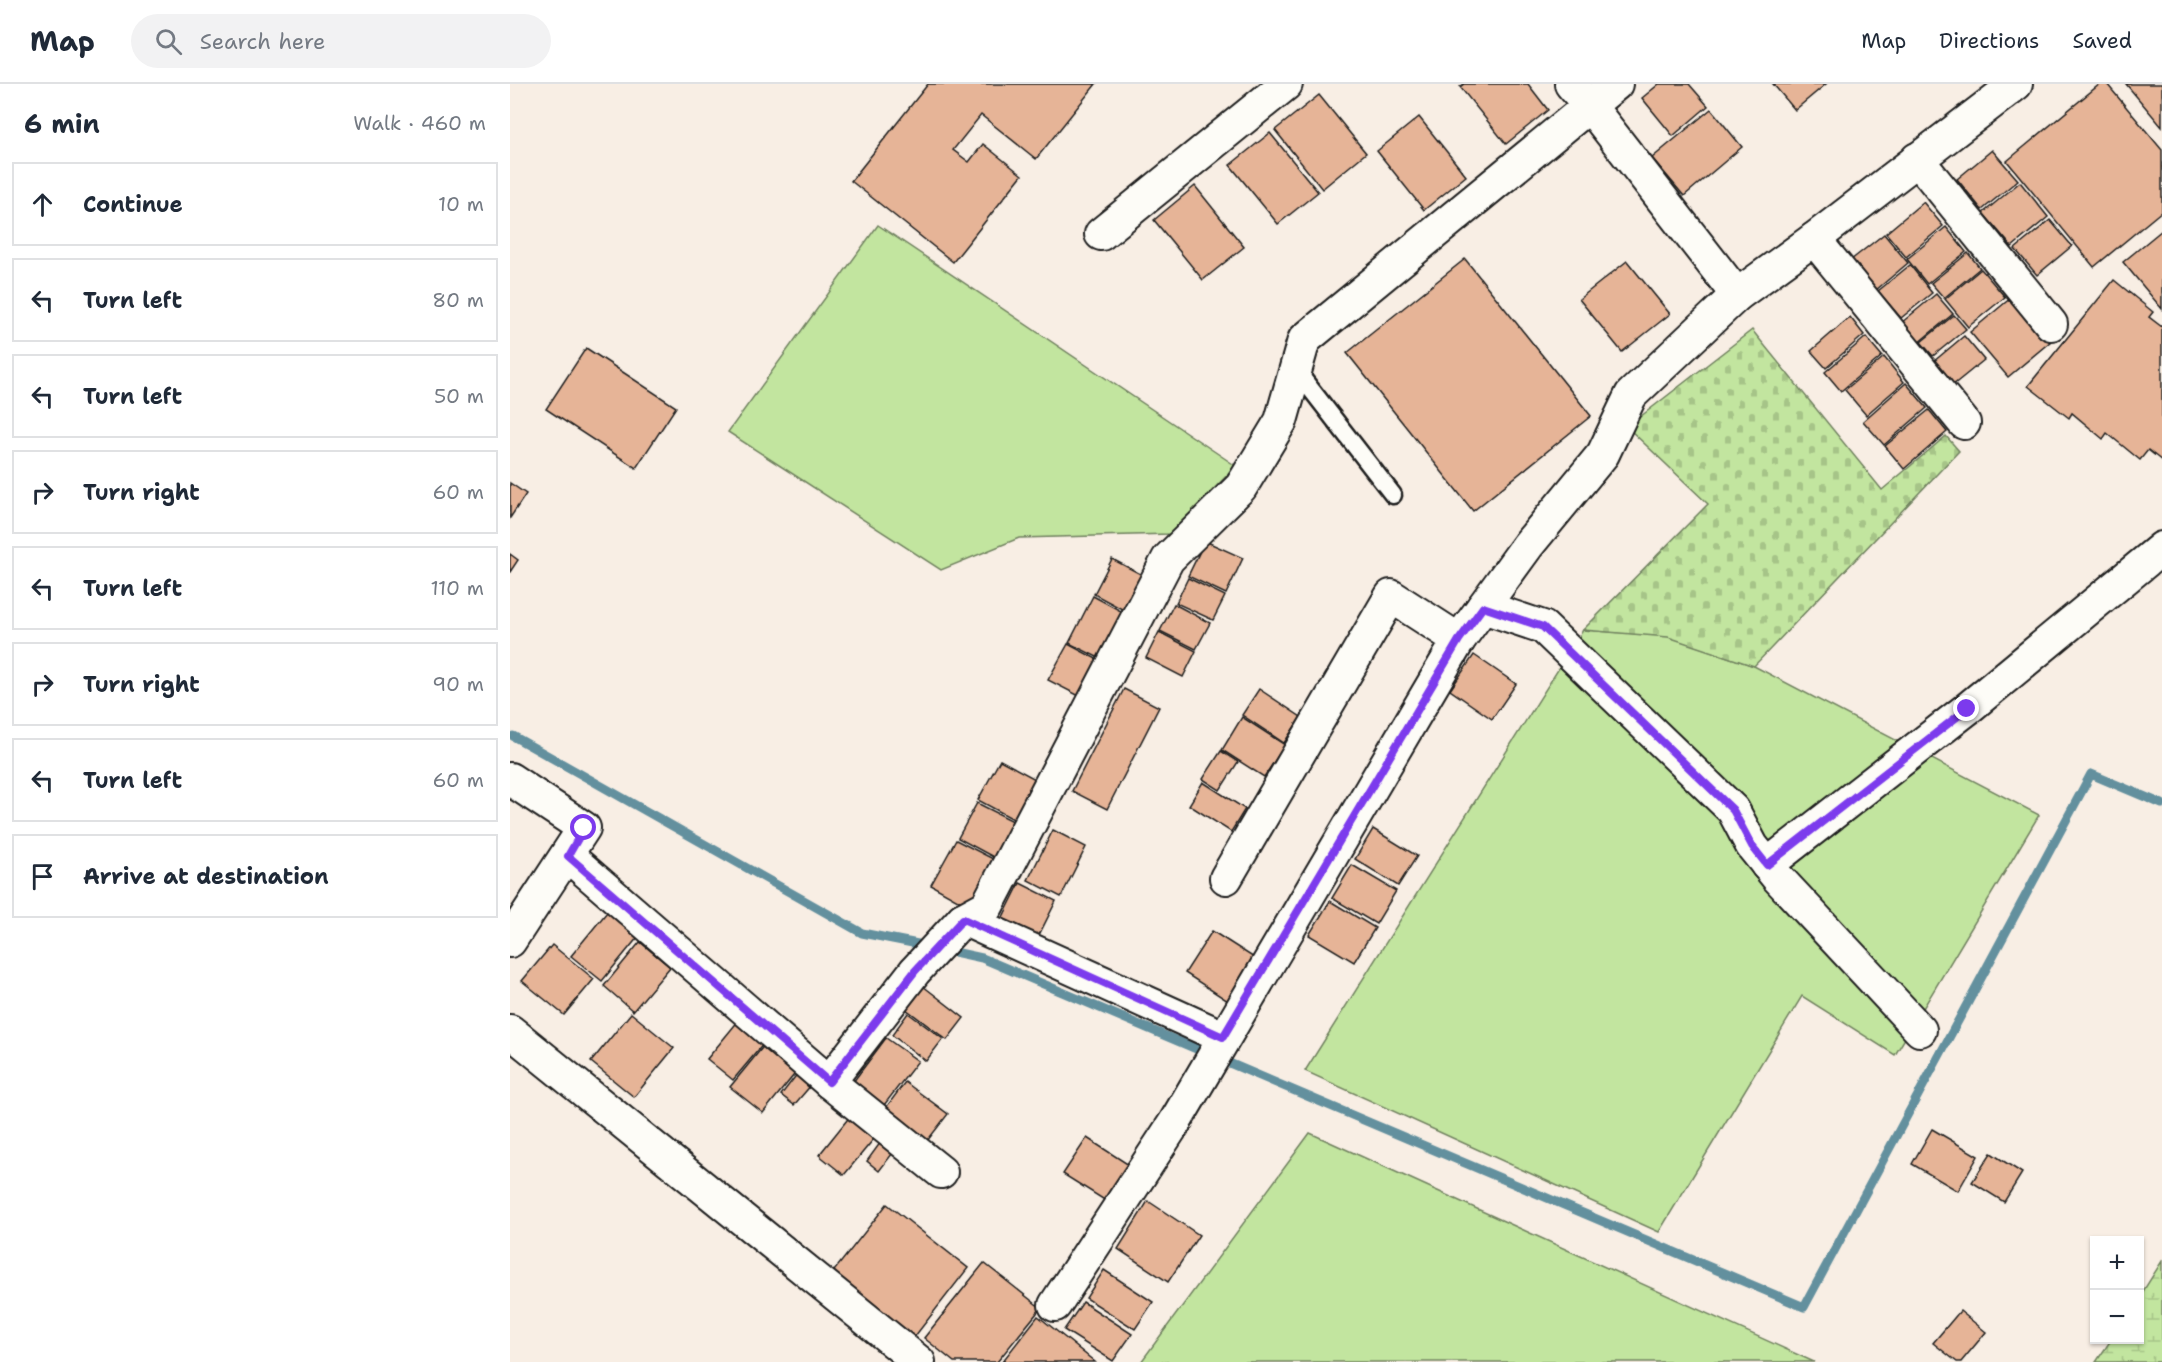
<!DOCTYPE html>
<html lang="en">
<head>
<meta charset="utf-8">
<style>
  :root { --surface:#fff; --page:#f2f2f3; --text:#1f2937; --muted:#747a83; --line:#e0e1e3 }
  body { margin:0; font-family:"Shantell Sans",sans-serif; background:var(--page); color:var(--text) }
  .controls { position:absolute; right:18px; bottom:18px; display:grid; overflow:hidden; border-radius:0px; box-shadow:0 2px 4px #0004 }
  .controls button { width:54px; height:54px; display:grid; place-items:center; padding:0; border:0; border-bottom:2px solid var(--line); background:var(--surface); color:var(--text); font:30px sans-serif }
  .stop { position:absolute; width:18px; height:18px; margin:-14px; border:4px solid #7c3aed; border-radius:50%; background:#fff }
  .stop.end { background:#7c3aed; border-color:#fff; box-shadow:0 2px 6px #0008 }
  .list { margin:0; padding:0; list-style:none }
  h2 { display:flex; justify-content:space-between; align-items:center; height:78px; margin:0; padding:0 24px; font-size:26px }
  h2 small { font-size:20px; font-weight:400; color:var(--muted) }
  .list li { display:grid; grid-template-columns:39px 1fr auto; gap:18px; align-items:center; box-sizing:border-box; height:84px; margin:0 12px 12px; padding:0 12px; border:2px solid var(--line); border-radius:0px }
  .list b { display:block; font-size:22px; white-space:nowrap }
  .list em { font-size:20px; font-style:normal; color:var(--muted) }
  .icon { flex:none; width:33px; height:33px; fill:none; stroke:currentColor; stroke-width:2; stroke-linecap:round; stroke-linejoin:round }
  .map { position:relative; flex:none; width:1652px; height:1278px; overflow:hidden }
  header { display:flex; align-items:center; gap:36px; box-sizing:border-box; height:84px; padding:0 30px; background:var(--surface); border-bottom:2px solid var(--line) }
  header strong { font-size:28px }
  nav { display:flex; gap:33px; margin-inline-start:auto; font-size:21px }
  .search { width:420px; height:54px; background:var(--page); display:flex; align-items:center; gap:15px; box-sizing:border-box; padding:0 21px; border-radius:33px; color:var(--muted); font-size:22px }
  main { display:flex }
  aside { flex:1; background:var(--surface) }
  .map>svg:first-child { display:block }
  .green { fill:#c2e59f; stroke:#6f805e; stroke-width:1.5 }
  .wetland { fill:url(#wetland-marsh); stroke:#6f805e; stroke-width:1.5 }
  .cemetery { fill:url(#cemetery-stones); stroke:#6f805e; stroke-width:1.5 }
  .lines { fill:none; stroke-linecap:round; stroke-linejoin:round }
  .stream { stroke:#63909e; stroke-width:9 }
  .building { fill:#e6b497; stroke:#1c1c1c; stroke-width:1.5 }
  .service-casing { stroke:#1c1c1c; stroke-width:21 }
  .minor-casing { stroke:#1c1c1c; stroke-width:36 }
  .service { stroke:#fdfcf7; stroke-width:16 }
  .minor { stroke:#fdfcf7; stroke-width:32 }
  .route { stroke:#7c3aed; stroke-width:8 }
</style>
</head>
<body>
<header>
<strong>Map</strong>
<div class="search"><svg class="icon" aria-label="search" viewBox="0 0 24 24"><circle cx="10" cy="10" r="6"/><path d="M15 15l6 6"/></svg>Search here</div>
<nav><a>Map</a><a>Directions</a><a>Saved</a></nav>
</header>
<main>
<aside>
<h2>6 min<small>Walk · 460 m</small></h2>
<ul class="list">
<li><svg class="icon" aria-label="ahead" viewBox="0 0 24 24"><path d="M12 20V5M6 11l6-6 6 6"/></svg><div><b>Continue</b></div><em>10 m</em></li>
<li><svg class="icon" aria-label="left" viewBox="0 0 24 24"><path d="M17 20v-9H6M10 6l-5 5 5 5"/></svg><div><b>Turn left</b></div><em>80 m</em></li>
<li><svg class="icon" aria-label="left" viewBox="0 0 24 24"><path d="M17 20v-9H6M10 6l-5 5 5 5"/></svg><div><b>Turn left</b></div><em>50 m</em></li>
<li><svg class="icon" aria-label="right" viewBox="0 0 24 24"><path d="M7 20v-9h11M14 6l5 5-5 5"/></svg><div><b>Turn right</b></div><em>60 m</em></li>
<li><svg class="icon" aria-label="left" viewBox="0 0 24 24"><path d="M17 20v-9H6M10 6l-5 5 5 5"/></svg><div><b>Turn left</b></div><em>110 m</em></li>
<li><svg class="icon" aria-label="right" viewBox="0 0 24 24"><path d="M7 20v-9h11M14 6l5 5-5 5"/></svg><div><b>Turn right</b></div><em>90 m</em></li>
<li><svg class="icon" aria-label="left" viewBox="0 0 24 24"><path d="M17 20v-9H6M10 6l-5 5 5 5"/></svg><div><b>Turn left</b></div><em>60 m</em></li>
<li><svg class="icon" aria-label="arrive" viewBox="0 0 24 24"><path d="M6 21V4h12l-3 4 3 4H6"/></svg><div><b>Arrive at destination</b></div></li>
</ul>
</aside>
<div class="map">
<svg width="1652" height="1278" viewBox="0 0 1652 1278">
  <defs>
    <pattern id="wetland-marsh" width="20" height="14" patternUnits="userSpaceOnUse" patternTransform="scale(1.5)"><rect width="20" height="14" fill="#c2e59f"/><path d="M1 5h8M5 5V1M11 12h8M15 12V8" fill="none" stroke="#a6c488"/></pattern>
    <pattern id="cemetery-stones" width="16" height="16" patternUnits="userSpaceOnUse" patternTransform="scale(1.5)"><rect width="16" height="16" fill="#c2e59f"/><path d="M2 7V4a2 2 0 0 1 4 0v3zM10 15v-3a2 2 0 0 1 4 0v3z" fill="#a6c488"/></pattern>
  </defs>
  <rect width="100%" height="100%" fill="#f8eee4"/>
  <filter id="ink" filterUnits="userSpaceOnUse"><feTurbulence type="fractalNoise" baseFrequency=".0167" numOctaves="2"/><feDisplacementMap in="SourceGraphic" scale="12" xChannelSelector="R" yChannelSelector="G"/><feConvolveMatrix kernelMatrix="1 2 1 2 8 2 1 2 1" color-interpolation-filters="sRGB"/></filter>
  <g filter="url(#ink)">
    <g class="green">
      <path d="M368,141L726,382L660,450L509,454L431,486L218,348Z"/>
      <path d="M1073,546L1158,552L1244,582L1529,731L1385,971L1292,912L1149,1148L795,987Z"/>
      <path d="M800,1049L1304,1278H631Z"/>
    </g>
    <path class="wetland" d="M1652,1177V1278H1586L1601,1256H1630V1212Z"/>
    <path class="cemetery" d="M1242,246L1372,406L1436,352L1449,367L1244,582L1158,553L1073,546L1198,420L1117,343Z"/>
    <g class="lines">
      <g class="stream">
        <path d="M3,652L352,849L418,862"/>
        <path d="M435,866L472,874L1294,1223L1581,690L1652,720"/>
      </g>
    </g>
    <g class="building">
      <path d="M418,0H586L526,75L471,31L443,66L459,78L473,60L512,91L443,178L341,97Z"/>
      <path d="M954,0H1018L1038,26L996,60L950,3Z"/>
      <path d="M1149,0H1179L1198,22L1163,52L1132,14Z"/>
      <path d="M1263,0H1316L1285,26Z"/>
      <path d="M1590,0H1597L1652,66V127L1584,183L1497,77Z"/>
      <path d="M1616,0H1652V43Z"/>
      <path d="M809,11L856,69L812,105L765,46Z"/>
      <path d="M1201,25L1232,63L1174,112L1142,74Z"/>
      <path d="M909,33L956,92L914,126L867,67Z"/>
      <path d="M760,49L808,108L768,140L720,81Z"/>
      <path d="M1482,66L1508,96L1472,126L1447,95Z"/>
      <path d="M1510,98L1538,133L1502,163L1473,129Z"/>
      <path d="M685,102L734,163L693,196L644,136Z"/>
      <path d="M1413,118L1433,142L1396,173L1376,149Z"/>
      <path d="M1540,136L1562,162L1527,191L1505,165Z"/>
      <path d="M1436,143L1456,168L1417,200L1397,175Z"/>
      <path d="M1652,146V225L1613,178Z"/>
      <path d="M1374,150L1398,179L1366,206L1341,176Z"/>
      <path d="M1458,169L1470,184L1434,214L1421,199Z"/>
      <path d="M955,175L1081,332L963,427L837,269Z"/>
      <path d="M1117,177L1160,230L1112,268L1069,215Z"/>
      <path d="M1400,181L1422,209L1391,234L1368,207Z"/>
      <path d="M1471,185L1495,213L1458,243L1435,215Z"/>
      <path d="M1604,196L1643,228L1639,233L1652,243V377L1638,366L1630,376L1597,349L1593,355L1562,329L1559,334L1518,302Z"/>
      <path d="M1426,210L1443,230L1408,259L1391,239Z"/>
      <path d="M1502,213L1540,258L1498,293L1460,248Z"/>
      <path d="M1444,231L1456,245L1423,272L1411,258Z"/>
      <path d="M1340,233L1354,251L1316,284L1301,267Z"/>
      <path d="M1454,252L1474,276L1437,306L1417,283Z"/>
      <path d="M1356,253L1372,272L1331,307L1315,288Z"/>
      <path d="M76,264L166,323L126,384L36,325Z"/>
      <path d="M1374,273L1394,298L1356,331L1335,306Z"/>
      <path d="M1396,299L1417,324L1374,361L1353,337Z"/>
      <path d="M1419,326L1437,348L1394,385L1375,362Z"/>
      <path d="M0,399L16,410L0,434Z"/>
      <path d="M695,457L733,474L716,510L678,492Z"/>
      <path d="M0,470L8,476L0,488Z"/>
      <path d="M602,475L642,496L623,531L584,510Z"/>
      <path d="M678,494L715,512L703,536L666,519Z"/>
      <path d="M583,512L622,533L597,578L559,559Z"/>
      <path d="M664,520L700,539L686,565L650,547Z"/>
      <path d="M649,548L686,567L673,593L636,574Z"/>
      <path d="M558,560L596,580L577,616L538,596Z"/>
      <path d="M964,571L1006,600L982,635L940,606Z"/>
      <path d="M614,605L649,623L597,725L562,707Z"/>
      <path d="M749,605L791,633L774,659L732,631Z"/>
      <path d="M732,633L775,661L754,693L712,666Z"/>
      <path d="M711,667L728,678L710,706L693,695Z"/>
      <path d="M490,676L529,697L507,737L468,716Z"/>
      <path d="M693,698L735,725L721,748L679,721Z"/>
      <path d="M467,719L507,739L487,775L448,754Z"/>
      <path d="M863,745L907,772L888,802L845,775Z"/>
      <path d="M543,746L576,763L551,813L518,796Z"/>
      <path d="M446,756L487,777L462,824L421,801Z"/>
      <path d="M842,781L886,807L866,840L822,814Z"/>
      <path d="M510,799L546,817L525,859L489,841Z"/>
      <path d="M820,817L865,844L844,878L799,851Z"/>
      <path d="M97,828L128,853L92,897L61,872Z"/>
      <path d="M702,847L749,877L721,919L675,889Z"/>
      <path d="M130,858L160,883L123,927L94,902Z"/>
      <path d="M42,861L84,895L54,931L12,897Z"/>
      <path d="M413,902L454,934L437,956L396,925Z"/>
      <path d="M121,929L164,964L124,1013L81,978Z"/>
      <path d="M398,929L433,955L416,977L382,951Z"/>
      <path d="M229,936L255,958L223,996L197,975Z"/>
      <path d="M376,954L408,977L371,1025L340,1002Z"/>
      <path d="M256,959L288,986L253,1029L220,1003Z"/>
      <path d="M288,989L302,1000L284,1021L271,1011Z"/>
      <path d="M395,998L438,1030L414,1061L372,1029Z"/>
      <path d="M341,1031L367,1051L334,1091L309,1071Z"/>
      <path d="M1422,1045L1468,1072L1448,1107L1402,1080Z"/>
      <path d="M577,1054L619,1081L596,1117L553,1090Z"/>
      <path d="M373,1055L386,1065L369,1087L357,1077Z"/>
      <path d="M1481,1069L1512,1089L1494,1118L1462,1098Z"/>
      <path d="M638,1117L689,1151L658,1198L608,1165Z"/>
      <path d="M377,1120L458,1184L402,1256L320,1192Z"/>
      <path d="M474,1179L531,1224L487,1278H444L414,1254Z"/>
      <path d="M594,1186L643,1218L625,1245L576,1214Z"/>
      <path d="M573,1218L622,1250L603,1277L554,1246Z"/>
      <path d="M1450,1227L1476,1248L1451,1278H1447L1423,1259Z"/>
      <path d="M528,1232L585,1278H492Z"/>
    </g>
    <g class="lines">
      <defs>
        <path id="service" d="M786,286L883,411"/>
        <g id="minor">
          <path d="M1061,0L1079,21L1227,211L1304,155L1506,0"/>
          <path d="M1407,75L1541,240"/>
          <path d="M591,150L776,0"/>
          <path d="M1304,155L1454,339"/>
          <path d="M973,523L1033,543L1223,726L1242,762L1267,793L1410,946"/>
          <path d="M0,695L74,744L0,857"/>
          <path d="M58,772L319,998L405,887L453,835L477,822L658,475L731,403L771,337L794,256L1106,0"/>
          <path d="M1257,781L1457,625L1652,464"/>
          <path d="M716,794L881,512L949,556"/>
          <path d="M453,835L713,953"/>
          <path d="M0,947L409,1278"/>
          <path d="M319,998L431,1088"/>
          <path d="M545,1221L665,1038L949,556L1018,461L1093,370L1121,311L1227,211"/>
        </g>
      </defs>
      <use href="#service" class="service-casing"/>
      <use href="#minor" class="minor-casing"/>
      <use href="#service" class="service"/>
      <use href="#minor" class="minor"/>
    </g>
  </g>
  <g class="lines" filter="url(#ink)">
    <path class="route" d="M74,744L58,772L319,998L405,887L453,835L713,953L949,556L973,523L1033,543L1223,726L1242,762L1257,781L1457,625"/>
  </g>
</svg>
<div class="controls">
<button>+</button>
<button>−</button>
</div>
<div class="stop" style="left:74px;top:744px"></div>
<div class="stop end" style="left:1457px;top:625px"></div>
</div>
</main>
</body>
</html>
